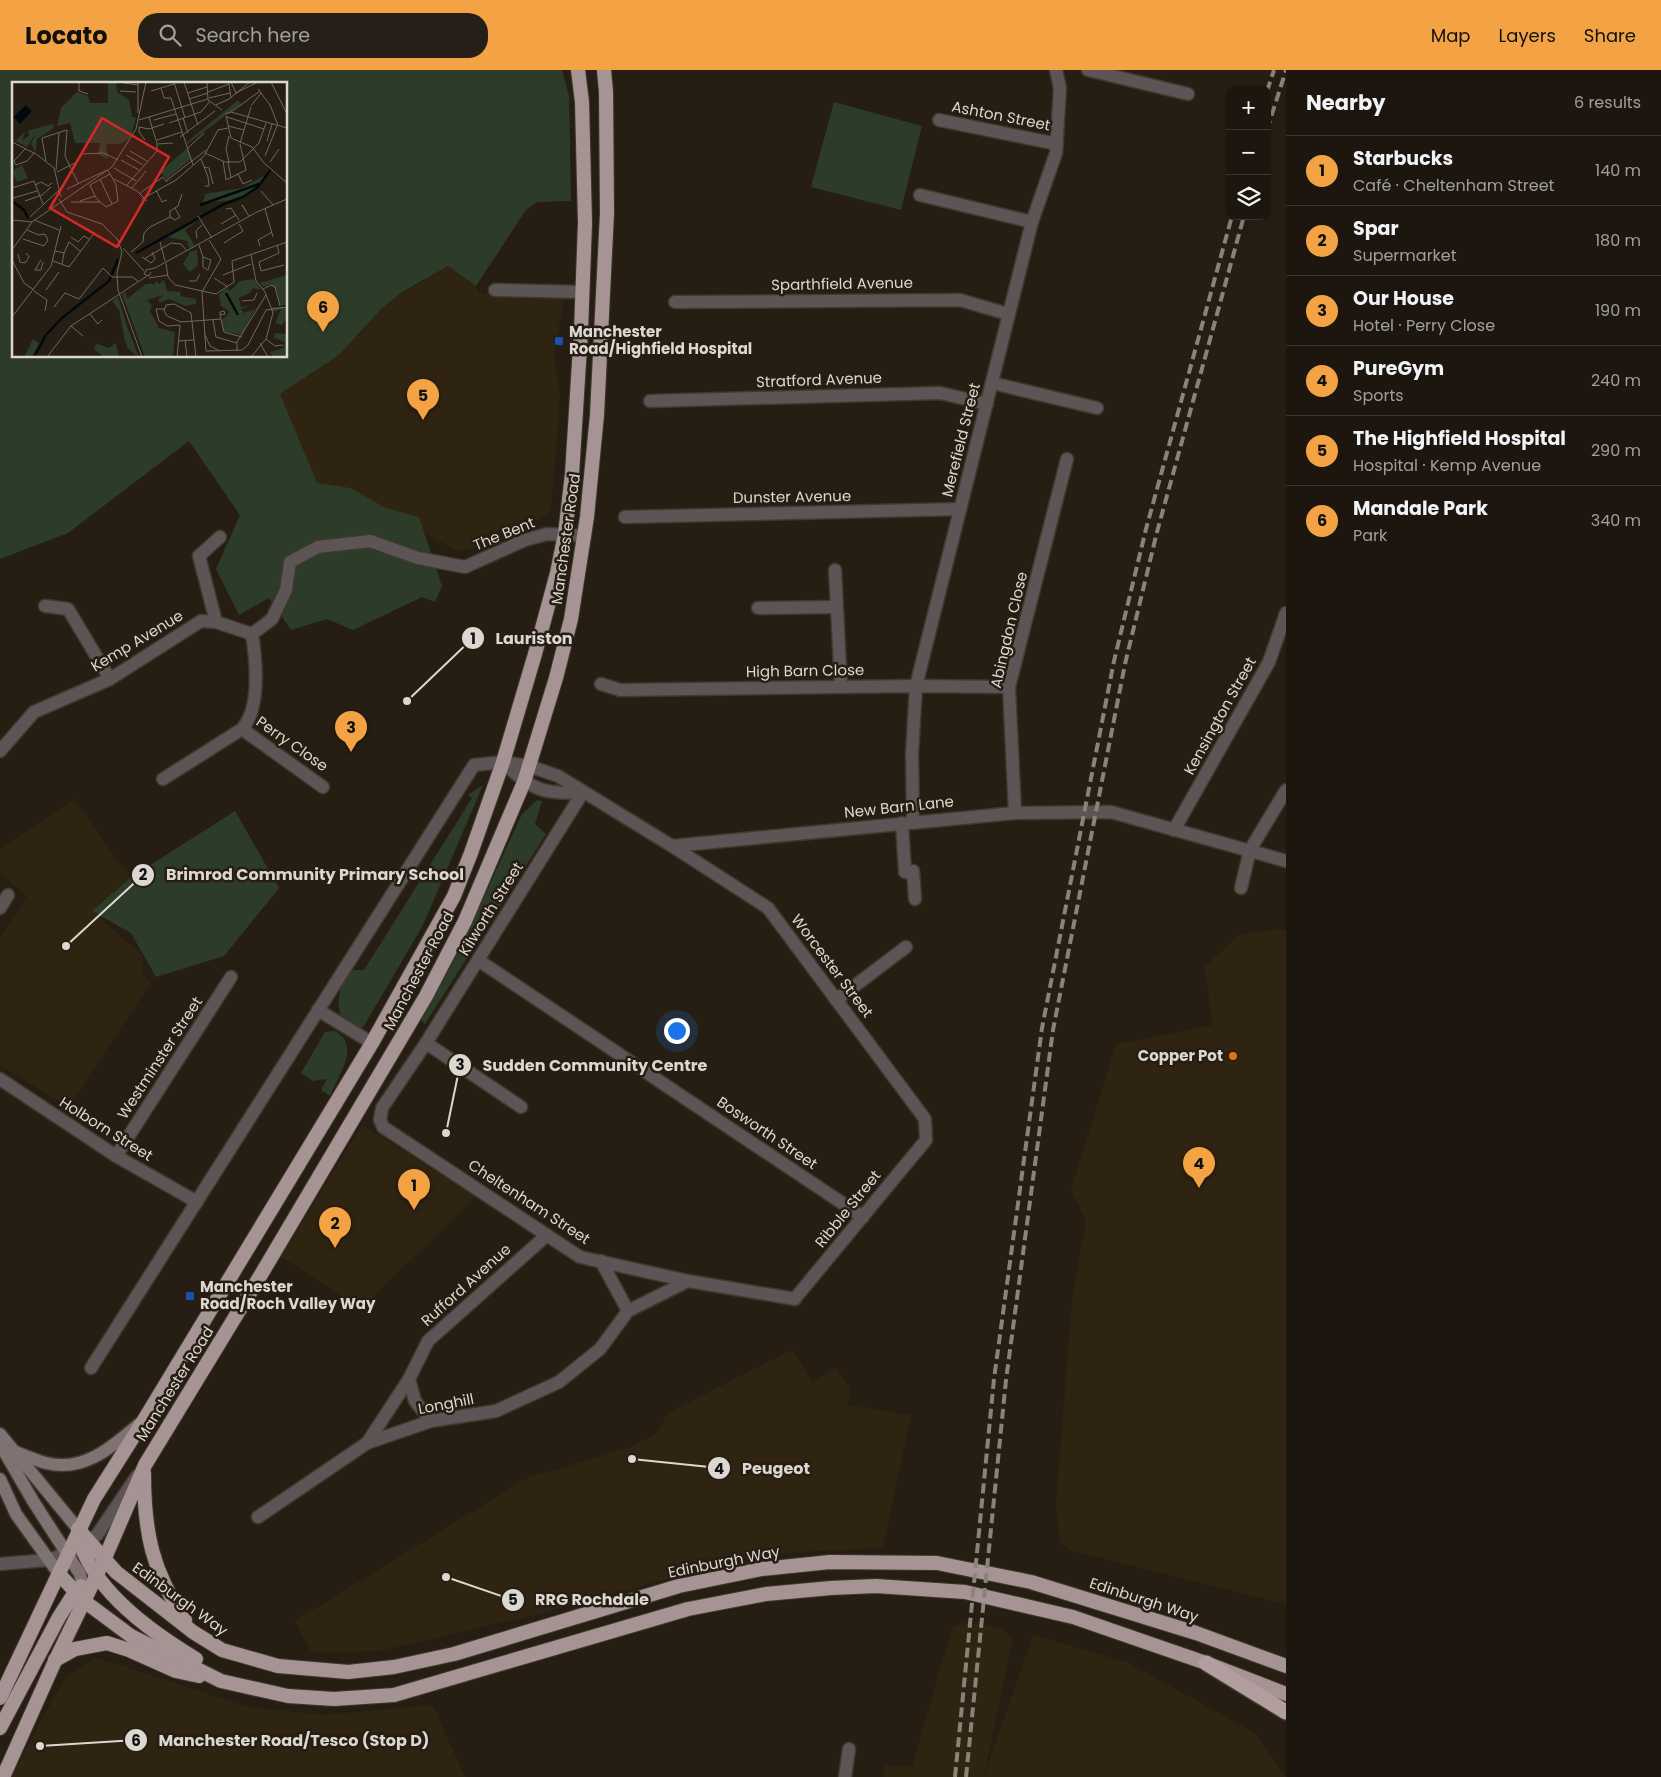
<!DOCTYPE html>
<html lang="en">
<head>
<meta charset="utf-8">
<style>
  :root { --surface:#1c160e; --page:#251f17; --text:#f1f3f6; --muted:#a09f9e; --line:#3a352e; --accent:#f4a344 }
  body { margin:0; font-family:Poppins,sans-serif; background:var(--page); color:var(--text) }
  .controls { position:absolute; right:15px; top:15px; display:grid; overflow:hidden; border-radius:10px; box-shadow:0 5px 20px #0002 }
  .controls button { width:45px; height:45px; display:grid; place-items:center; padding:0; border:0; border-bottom:1px solid var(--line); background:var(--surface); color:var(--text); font:25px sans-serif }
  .you { position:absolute; left:676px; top:960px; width:18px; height:18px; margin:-12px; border:4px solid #fff; border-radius:50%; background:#1a73e8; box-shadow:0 0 0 8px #1a73e833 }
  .badge { display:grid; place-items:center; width:32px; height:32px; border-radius:50%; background:var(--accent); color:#111; font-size:16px; font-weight:700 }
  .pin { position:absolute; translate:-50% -41px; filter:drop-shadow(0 1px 2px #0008) }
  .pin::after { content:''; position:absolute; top:26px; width:18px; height:15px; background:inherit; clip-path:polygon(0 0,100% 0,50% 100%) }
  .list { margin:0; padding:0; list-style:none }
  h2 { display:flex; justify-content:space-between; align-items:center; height:65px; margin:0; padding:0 20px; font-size:21px }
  h2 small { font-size:16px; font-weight:400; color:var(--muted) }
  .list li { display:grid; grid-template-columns:32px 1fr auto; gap:15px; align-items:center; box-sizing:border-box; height:70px; padding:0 20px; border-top:1px solid var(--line) }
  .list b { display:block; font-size:19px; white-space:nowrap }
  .list p { margin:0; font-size:16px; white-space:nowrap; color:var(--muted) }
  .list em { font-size:16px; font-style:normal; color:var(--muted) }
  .icon { flex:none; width:28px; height:28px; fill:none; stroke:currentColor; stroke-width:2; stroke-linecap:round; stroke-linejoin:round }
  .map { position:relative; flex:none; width:1286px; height:1707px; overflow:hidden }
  header { display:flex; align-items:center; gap:30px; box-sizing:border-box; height:70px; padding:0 25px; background:var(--accent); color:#111 }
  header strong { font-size:24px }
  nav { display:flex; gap:28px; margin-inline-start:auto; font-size:18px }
  .search { width:350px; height:45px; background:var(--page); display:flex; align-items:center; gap:12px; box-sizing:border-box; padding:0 18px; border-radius:20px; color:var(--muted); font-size:19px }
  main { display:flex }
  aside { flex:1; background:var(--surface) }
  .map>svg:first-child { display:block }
  .built { fill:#2f2312 }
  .green { fill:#2d3c28; fill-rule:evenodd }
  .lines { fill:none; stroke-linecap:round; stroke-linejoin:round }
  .minor-casing { stroke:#3f382d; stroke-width:15 }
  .secondary-casing { stroke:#3f382d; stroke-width:15 }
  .trunk-casing { stroke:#3f382d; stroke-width:16 }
  .motorway-casing { stroke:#3f382d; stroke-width:18 }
  .minor { stroke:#5c5455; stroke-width:12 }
  .secondary { stroke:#7f7273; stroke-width:12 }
  .trunk { stroke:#a69494; stroke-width:14 }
  .motorway { stroke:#b29e9f; stroke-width:15 }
  .rail { stroke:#89837a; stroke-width:4; stroke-dasharray:10 5; stroke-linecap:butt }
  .transit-dot { fill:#1a4fb4; stroke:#261e13; stroke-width:2 }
  .food-dot { fill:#e8710a; stroke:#261e13; stroke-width:2 }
  .labels { text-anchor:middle; stroke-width:5; stroke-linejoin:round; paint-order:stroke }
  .street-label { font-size:15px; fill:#dcd7d0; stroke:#261e13 }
  .poi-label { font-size:15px; font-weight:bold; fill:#dcd7d0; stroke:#261e13; text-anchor:start }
  .inset-river { fill:none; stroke:#000a0e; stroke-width:2.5 }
  .inset-road { fill:none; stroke:#6f685f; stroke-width:1 }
  .view { fill:#d62828; fill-opacity:0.15; stroke:#d62828; stroke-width:2.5 }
  .inset-edge { fill:none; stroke:#dcd7d0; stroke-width:2.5 }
  .leader { fill:none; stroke:#dcd7d0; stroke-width:2 }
  .callout-dot { fill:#dcd7d0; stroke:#261e13; stroke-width:2 }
  .mark-label { font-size:15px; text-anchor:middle; font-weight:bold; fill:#111 }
  .callout-label { font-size:16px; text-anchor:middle; font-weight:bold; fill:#dcd7d0; stroke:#261e13; stroke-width:5; stroke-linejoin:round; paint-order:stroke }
</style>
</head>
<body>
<header>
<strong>Locato</strong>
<div class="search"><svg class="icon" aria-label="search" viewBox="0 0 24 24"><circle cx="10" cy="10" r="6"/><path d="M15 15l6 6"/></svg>Search here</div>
<nav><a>Map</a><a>Layers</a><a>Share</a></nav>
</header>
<main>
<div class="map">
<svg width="1286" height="1707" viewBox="0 0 1286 1707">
  <rect width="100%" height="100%" fill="#261e13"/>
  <g class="built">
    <path d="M448,196L476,216L479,223L565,225L554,283L560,328L551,441L511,467L471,479L455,480L350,421L281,403L280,324L339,285L382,238L401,224Z"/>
    <path d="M74,729L130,808L92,841L142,885V904L151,912L68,1037L0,995V867L27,826L0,804V779Z"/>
    <path d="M1286,859V1534L1070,1480L1060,1472L1056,1434L1072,1229L1086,1151L1071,1120L1116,974L1213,955L1204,897L1240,864Z"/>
    <path d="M362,1055L476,1126L362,1238L281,1187Z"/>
    <path d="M793,1279L812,1313L836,1298L850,1319L848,1335L911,1345L883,1478L759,1484L535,1545L380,1581L311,1582L295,1551L527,1408L631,1377L659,1361L666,1344Z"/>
    <path d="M966,1552L1001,1558L1013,1569L984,1706L1033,1565L1127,1592L1255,1663L1286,1707H884L885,1695L912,1696L952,1558Z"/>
    <path d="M95,1587L248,1637L323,1645L433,1635L465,1707H11L65,1607Z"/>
  </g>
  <g class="green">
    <path d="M0,0H562L569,26L571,131L537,132L526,140L476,216L448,196L404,221L382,238L339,285L280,324L317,413L350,418L386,438L419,447L442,516L435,532L422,527L353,560L327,549L291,560L269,528L239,545L216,499L240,445L189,371L68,463L0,489ZM14,14H286V286H14Z"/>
    <path d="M834,32L922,56L901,140L811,117Z"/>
    <path d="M483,715L423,855L364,956L360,959C355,956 347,952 343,948C334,939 340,910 349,903C353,899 359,900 364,900L472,728L468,725Z"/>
    <path d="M537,730L542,731L535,754L546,764L425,954L421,950L459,881L522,744Z"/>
    <path d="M235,741L279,818L224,886L156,907L131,863L92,841L130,808Z"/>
    <path d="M334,961C362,974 338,1007 330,1026L321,1020L327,1009L313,1011L301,1003L325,962Z"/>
  </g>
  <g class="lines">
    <defs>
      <g id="minor">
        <path d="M1088,0L1188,24"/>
        <path d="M939,50L1057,74"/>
        <path d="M920,125L1032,152"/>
        <path d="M495,220L583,222"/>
        <path d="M675,232L960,230L1008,244"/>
        <path d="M992,313L1097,338"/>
        <path d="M650,331L940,323L987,334"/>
        <path d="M625,447L960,439"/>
        <path d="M835,500L841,616"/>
        <path d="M45,536L68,539L110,609"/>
        <path d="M758,538L836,537"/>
        <path d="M216,552L199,486L220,467"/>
        <path d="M601,614L620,620L916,616L1009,617"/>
        <path d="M242,659L323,717"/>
        <path d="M0,681L34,642L110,609L201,551L216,552L252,564L272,549L286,520L290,492L318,477L370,471L418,488L465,497L525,470L547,464L585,466"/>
        <path d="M503,692C531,720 544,725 583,722"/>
        <path d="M163,709L242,659C261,638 256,590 252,564"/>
        <path d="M1015,743L1009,617L1067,389"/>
        <path d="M913,751L912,684L916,616L1032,152L1056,83L1060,18L1056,0"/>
        <path d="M902,753L905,802L913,801L915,829"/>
        <path d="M1174,760L1269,592L1286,543"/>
        <path d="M672,776L1015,743L1111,742L1286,791"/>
        <path d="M1241,818L1250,780L1286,720"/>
        <path d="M0,838L8,825"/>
        <path d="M478,890L863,1147"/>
        <path d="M836,930L906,877"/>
        <path d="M318,940L372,973"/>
        <path d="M426,973L521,1037"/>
        <path d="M0,1009L116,1086L197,1132"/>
        <path d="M116,1086L231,907"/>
        <path d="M601,1191L628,1241"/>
        <path d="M91,1298L474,695L503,692L529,696L558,706L672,776L768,838L925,1049L926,1070L797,1226L795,1229L688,1211L580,1187L383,1057L380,1050L382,1038L426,973L583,722"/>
        <path d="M409,1309L415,1331L431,1351"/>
        <path d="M367,1373L409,1309L428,1271L547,1165"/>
        <path d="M258,1447L367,1373L431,1351L496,1341L559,1312L600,1279L628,1241L688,1211"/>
        <path d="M0,1494L47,1490L73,1482L97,1465L137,1406"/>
        <path d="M845,1707L849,1679"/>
      </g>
      <g id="secondary">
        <path d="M0,1364L78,1459"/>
        <path d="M0,1374L33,1431L80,1504L85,1525"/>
        <path d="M13,1381C24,1385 35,1390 46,1393C84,1403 113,1376 139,1354"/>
        <path d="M0,1409L16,1444L59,1504"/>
      </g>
      <g id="trunk">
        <path d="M144,1403C144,1462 152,1501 185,1550"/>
        <path d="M78,1459L116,1502L193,1562L222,1580L278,1596L348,1602L394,1597L454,1584L679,1516L762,1499L830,1492L937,1493L1031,1512L1196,1563L1286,1596"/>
        <path d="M78,1462C87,1517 151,1562 196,1589"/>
        <path d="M59,1504L84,1531L131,1566L221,1611L288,1626L334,1629L394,1625L688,1539L766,1524L831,1518L876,1516L965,1522L1073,1547L1206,1593L1286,1624"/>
        <path d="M55,1590L75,1579L107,1573L129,1580L176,1601L199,1606"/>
        <path d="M0,1628L94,1429L144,1350L372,973L454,826L471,783L503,692L535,584L557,503L565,464L572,404L581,261L585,153L582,32L578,0"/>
        <path d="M0,1658L59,1547L75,1522L81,1516"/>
        <path d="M3,1707L55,1591L104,1490L145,1395L259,1208L426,926L465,851L524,712L556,608L571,549L587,447L597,345L607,143L606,22L604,0"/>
      </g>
      <path id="motorway" d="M1206,1593L1286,1642"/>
    </defs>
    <use href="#minor" class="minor-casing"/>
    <use href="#secondary" class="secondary-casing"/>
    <use href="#trunk" class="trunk-casing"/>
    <use href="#motorway" class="motorway-casing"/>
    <use href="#minor" class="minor"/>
    <use href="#secondary" class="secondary"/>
    <use href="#trunk" class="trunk"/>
    <use href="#motorway" class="motorway"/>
    <g class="rail">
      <path d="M1267,21L1274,0"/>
      <path d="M1267,60L1286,0"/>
      <path d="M955,1707L994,1309L1042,958L1114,591L1146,459L1232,146"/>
      <path d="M966,1707L1006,1310L1053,960L1125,594L1157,462L1244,146"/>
    </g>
  </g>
  <g class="transit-dot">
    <rect x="554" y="266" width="10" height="10" rx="2.5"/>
    <rect x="185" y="1221" width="10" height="10" rx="2.5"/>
  </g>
  <circle class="food-dot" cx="1233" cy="986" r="5"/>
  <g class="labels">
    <g class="street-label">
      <text transform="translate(1001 46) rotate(11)" y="5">Ashton Street</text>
      <text transform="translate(842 214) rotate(-1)" y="5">Sparthfield Avenue</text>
      <text transform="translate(819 310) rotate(-2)" y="5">Stratford Avenue</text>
      <text transform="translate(961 370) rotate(-76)" y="5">Merefield Street</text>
      <text transform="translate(792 427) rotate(-1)" y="5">Dunster Avenue</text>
      <text transform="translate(504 464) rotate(-22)" y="5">The Bent</text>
      <text transform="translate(566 469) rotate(-82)" y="5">Manchester Road</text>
      <text transform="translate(1009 560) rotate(-77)" y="5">Abingdon Close</text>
      <text transform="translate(137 571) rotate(-31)" y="5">Kemp Avenue</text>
      <text transform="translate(805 601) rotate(-1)" y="5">High Barn Close</text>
      <text transform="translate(1220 646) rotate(-61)" y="5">Kensington Street</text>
      <text transform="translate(292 674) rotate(35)" y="5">Perry Close</text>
      <text transform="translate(899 737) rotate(-6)" y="5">New Barn Lane</text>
      <text transform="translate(491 839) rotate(-58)" y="5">Kilworth Street</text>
      <text transform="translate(832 896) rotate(53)" y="5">Worcester Street</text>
      <text transform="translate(419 901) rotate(-62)" y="5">Manchester Road</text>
      <text transform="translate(160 988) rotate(-57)" y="5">Westminster Street</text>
      <text transform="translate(106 1059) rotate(32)" y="5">Holborn Street</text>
      <text transform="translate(767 1063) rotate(34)" y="5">Bosworth Street</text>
      <text transform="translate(529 1132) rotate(33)" y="5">Cheltenham Street</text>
      <text transform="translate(848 1139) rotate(-51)" y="5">Ribble Street</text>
      <text transform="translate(466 1215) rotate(-42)" y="5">Rufford Avenue</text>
      <text transform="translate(175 1314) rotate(-58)" y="5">Manchester Road</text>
      <text transform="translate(446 1334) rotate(-11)" y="5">Longhill</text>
      <text transform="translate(724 1492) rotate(-11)" y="5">Edinburgh Way</text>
      <text transform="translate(180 1529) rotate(36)" y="5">Edinburgh Way</text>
      <text transform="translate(1144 1530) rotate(18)" y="5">Edinburgh Way</text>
    </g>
    <g class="poi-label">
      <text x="569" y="267">Manchester<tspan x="569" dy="17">Road/Highfield Hospital</tspan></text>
      <text x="1223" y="991" text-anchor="end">Copper Pot</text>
      <text x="200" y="1222">Manchester<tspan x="200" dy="17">Road/Roch Valley Way</tspan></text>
    </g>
  </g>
  <g transform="translate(12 12)">
    <rect width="275" height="275" fill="#261e13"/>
    <path d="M96,0H104L105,10L117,18L120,35H124L119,55L108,62H94L96,77L86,72L88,61H63L58,41L45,44L49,26L65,10L76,14L78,21H96ZM226,18L229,22L175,62V60ZM41,42L42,46L25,57L24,70L19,62L25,49L15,65L0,57L4,58L13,50L10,59L18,53L15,49ZM175,66L179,77L155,97L148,90ZM10,83L16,96L5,100L0,89ZM253,93L245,104L230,114L215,119L191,120L193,112L230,106ZM187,138L173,148L183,164L177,166L175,159L156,155ZM185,168L186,183L178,190L171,182L178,170ZM275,193V223H268L265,208L258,202L251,205L248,201ZM242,197L249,208L241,206L238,211L227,216L229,225L238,224L229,227L232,231L243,227L230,253L212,249L210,246L214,243H210V238L218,230L209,224L207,212L215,206L218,209L228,199ZM152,198L155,209L169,210L168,214L184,217V222L173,224L157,217L148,221L146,218L151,213L135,218L140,224L138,229L147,246L163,250L161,275H133L110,212L114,210L115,217L134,202H142L145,199L147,202ZM106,215L115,244L127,275L116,267L113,259L107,228L100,219ZM260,225H275V236L270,243L263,241L269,227L261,230ZM275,242V275H261L258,270L271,266L273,260L262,256L263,251L274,252ZM21,257L27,261L21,273L12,275ZM84,261L96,266L104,261L107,275H92L82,267Z" fill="#2d3c28"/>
    <path d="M14,23L20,29L8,42L1,35Z" fill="#000a0e"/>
    <path class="inset-river" d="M0,119L12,128L16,136M188,123L247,102M124,171L212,122L231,115L246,105L259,87M214,211L226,233M22,275L34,253L50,236L97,199L106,177"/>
    <path class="inset-road" d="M67,0V9L76,12M107,0L126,3M162,0L173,36M172,0L186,43M195,0L196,18L210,28M219,0L224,11L246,0M259,0L275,32M149,6L152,16H159L181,83M246,7L258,23L266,43M108,9L124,10M139,9L162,2M196,10L217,2L219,16M176,11L195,5M197,16L218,11M177,17L196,11M204,23L217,17L238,0M239,24L249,11M219,30L248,9M126,31V0M213,32L219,30L275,46M214,34L219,56L240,65L252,81L275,101M215,35L252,47M171,36L176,51M127,38L196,17M142,38L164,32M157,41L189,30L198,19M216,44L232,48M217,54L214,67L217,80M168,55L203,29M133,58L127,50V45L137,47L152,42M145,58L170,50M255,59L260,42M0,60L24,72L42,86L49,115M228,61L239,25M146,62L161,61M228,62L234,88M176,66L192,51M13,67L2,79L4,83L15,79L22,71M118,69L135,79M193,71L213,80H228L247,61L254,41M68,72L92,71L106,78M114,73L131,83M253,74L265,44M189,77L196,95L197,104H193M109,78L127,88M34,79L30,56L55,48L53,74L66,101M211,79L214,98L234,88M216,80L219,96M258,80L267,67M192,85L197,86L201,102M102,86L124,99M44,88L47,51M45,90L65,80M226,92L231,102L240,98M88,97L100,122M102,97L125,109L135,119M154,99L194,68M23,103L29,100L36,104L40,101M115,103L145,69V61L137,35M0,106L22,99L31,122M120,106L134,89M55,107L95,88L97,90L101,97L104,103L106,119L94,125L84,116L78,103L98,92M144,108L150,120L155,118M249,109L261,123M128,111L151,95L155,100M1,116L25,109M47,117L55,130L90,142L106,158M130,117L164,98L192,74L206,48L216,46M13,119L30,113L39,105M68,119L83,114M59,120H88M214,127L219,126L227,138M253,127L261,155M234,129L230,123L237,134M186,134L200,156M18,135L47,108M158,135V129L166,124L170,112M158,135L163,138L168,135L163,126M0,138L20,140L100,85L124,47L134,0M22,138L47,148M209,142L224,133M15,148L27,153L33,152M59,155L66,160L72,154L77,157M105,156L110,170L105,191L106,208L130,275M185,156L184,149L190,143M11,157L32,164L36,158L33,152M148,160L153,179M212,161L231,149L227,142M187,163L191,175L199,178L196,188L191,185V175M265,163L267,171L247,180L249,189L272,183M248,164L246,158L260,150M111,166L132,189M0,168L20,140M43,169L52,171L50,182M119,170L131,160L132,151L138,145L158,135M52,171L57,160L68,169M6,172L8,180L13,181L17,175L14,171M239,172L244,199L253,210L261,231L254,257L239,275M130,175L139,181L143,177L140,170M132,177L159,161L169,162L175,169M0,178L12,201L22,208M29,178L23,188H29L31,180M41,179L57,185L83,150M154,181L156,195L163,203L204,212L222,200L220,179L275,160M139,190L137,194L132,192L134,188L143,186L245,130L275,117M211,193L239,182M137,196L156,193M202,196L216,205M177,199H184L188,192M251,207L259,203L263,205L268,224M34,208L47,190M22,209L35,218L33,229M230,219L242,218L245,211M42,225L53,211L67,217L91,186L100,195H120L126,199M152,227H144L147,239L155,244L168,243M212,229L213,232L208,233V230ZM78,232L86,242L90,238M208,233L212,250L230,255M0,235L39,184L49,144M201,238L204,255L225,261M169,240L155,234L152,229L154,223L162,222L179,231L184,275M169,240L209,237M59,244L71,254M193,253L198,264L208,269M254,257L263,264L271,263M173,258L175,275M166,259L182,258M248,261L256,275M194,269L190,210L209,177L197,158M194,269L230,268L236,263L254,228L275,225M225,269V260L254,213M35,275L59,244L135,194M165,275L168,243"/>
    <path class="view" d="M90,36L157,75L105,165L38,126Z"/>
    <rect width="275" height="275" class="inset-edge"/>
  </g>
  <path class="leader" d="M407 631L473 568M66 876L143 805M446 1063L460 995M632 1389L719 1398M446 1507L513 1530M40 1676L136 1670"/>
  <g class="callout-dot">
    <circle cx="407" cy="631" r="5"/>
    <circle cx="66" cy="876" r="5"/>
    <circle cx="446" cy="1063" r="5"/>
    <circle cx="632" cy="1389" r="5"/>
    <circle cx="446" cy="1507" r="5"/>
    <circle cx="40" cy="1676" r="5"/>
    <circle cx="473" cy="568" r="12"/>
    <circle cx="143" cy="805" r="12"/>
    <circle cx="460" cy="995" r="12"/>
    <circle cx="719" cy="1398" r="12"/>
    <circle cx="513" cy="1530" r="12"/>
    <circle cx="136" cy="1670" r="12"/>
  </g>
  <g class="mark-label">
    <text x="473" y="574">1</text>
    <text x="143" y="810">2</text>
    <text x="460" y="1000">3</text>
    <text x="719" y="1404">4</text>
    <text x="513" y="1535">5</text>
    <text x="136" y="1676">6</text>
  </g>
  <g class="callout-label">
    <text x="534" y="574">Lauriston</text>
    <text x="315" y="810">Brimrod Community Primary School</text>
    <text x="595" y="1001">Sudden Community Centre</text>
    <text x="776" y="1404">Peugeot</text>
    <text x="592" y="1535">RRG Rochdale</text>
    <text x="294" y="1676">Manchester Road/Tesco (Stop D)</text>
  </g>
</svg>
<div class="controls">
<button>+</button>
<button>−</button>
<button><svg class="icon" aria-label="layers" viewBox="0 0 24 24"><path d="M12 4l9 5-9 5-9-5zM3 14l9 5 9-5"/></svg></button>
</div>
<div class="you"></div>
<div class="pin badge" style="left:414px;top:1140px">1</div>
<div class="pin badge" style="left:335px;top:1178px">2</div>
<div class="pin badge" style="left:351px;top:682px">3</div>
<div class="pin badge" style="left:1199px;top:1118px">4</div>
<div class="pin badge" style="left:423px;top:350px">5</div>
<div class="pin badge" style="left:323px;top:262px">6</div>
</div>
<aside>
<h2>Nearby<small>6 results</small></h2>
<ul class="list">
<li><span class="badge">1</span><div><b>Starbucks</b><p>Café · Cheltenham Street</p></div><em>140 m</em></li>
<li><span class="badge">2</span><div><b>Spar</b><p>Supermarket</p></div><em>180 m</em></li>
<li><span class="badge">3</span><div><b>Our House</b><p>Hotel · Perry Close</p></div><em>190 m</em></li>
<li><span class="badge">4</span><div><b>PureGym</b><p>Sports</p></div><em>240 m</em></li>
<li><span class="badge">5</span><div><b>The Highfield Hospital</b><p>Hospital · Kemp Avenue</p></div><em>290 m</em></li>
<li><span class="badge">6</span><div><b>Mandale Park</b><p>Park</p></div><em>340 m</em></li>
</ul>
</aside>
</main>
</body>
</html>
